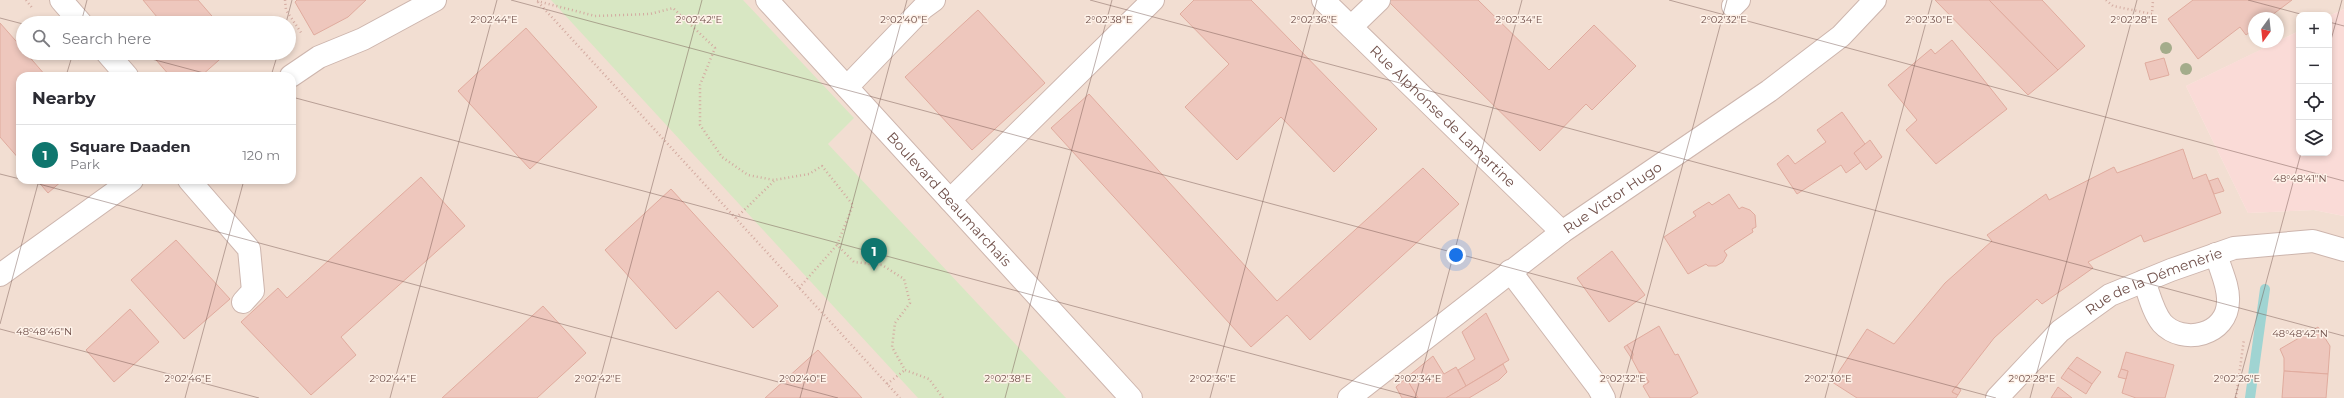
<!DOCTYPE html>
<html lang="en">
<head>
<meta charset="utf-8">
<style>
  :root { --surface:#fff; --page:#f2f2f3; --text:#2b2b33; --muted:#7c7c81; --line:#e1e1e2; --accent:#0f766e }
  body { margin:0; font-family:Montserrat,sans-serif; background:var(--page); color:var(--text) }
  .controls { position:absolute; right:12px; top:12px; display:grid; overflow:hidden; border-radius:8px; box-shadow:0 2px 6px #0003 }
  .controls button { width:36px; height:36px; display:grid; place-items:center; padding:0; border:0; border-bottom:1px solid var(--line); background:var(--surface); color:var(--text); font:20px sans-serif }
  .compass { position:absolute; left:2248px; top:12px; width:36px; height:36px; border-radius:50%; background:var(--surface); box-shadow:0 2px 6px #0003; rotate:195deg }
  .you { position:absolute; left:1456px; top:255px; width:14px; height:14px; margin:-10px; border:3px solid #fff; border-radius:50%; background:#1a73e8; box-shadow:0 0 0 6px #1a73e833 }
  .badge { display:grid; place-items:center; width:26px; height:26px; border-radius:50%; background:var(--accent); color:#fff; font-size:13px; font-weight:700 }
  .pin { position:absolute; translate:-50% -33px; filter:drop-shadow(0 1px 2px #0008) }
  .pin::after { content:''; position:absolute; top:21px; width:14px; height:12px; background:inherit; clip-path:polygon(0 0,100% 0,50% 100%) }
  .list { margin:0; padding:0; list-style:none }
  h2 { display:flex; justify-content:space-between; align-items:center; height:52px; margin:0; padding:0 16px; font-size:17px }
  h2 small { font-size:13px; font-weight:400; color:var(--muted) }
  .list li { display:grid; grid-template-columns:26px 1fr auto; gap:12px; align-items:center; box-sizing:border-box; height:60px; padding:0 16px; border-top:1px solid var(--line) }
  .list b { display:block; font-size:15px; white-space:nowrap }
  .list p { margin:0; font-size:13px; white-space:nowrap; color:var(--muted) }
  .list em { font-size:13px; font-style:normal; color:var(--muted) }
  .icon { flex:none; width:22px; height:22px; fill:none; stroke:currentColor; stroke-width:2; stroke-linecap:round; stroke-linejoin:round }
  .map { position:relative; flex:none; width:2344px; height:398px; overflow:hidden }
  .search { position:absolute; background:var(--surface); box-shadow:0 2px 6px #0003; left:16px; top:16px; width:280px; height:44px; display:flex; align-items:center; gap:10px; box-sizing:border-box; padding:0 14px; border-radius:22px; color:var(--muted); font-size:15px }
  .panel { position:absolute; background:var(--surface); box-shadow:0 2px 6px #0003; left:16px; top:72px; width:280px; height:112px; border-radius:12px }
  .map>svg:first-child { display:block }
  .residential { fill:#f2ded2; fill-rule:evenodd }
  .commercial { fill:#fadbd7 }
  .green { fill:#d8e7c3 }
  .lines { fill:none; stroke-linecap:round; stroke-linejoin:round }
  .stream { stroke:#a0d4d2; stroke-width:10 }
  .building { fill:#eec7bd; stroke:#e0ab9e }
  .minor-casing { stroke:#cdb5ad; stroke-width:24 }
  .path { stroke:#d3aaa0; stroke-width:2.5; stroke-dasharray:1 3; stroke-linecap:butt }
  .minor { stroke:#fff; stroke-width:22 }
  .tree { fill:#a4ac8b }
  .ticks { fill:none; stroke:#71514b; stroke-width:1; stroke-opacity:0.45 }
  .labels { text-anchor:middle; stroke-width:3; stroke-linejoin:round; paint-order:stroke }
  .street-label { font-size:14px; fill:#71514b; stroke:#fef2e9 }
  .ticks-label { font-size:10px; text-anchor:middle; fill:#71514b; stroke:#fef2e9; stroke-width:3; stroke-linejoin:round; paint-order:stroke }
</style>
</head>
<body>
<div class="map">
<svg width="2344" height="398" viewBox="0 0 2344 398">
  <rect width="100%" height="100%" fill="#fbede3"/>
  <path class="residential" d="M0,0H2344V9L2329,16L2299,15V31L2278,41V18H2254V42H2277L2186,86L2248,213L2314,210L2344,216V398H0ZM23,23H289V53H23ZM20,76H292V180H20Z"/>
  <path class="commercial" d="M2344,9V216L2314,210L2248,213L2186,86L2299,31V153H2329V16Z"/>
  <path class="green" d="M551,0H743L854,118L828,144L1066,398H918Z"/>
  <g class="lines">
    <path class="stream" d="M2250,398L2265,289"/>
  </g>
  <g class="building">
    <path d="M143,0H198L218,23H151L157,17Z"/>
    <path d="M297,0H366L348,17L314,35L295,2Z"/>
    <path d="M1194,0H1251L1377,129L1334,172L1281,117L1237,160L1185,107L1229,64L1180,14Z"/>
    <path d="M1391,0H1478L1549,70L1594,25L1636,66L1592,110L1586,104L1540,151L1389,2Z"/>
    <path d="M1935,0H1989L2058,70L2028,95Z"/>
    <path d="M1989,0H2042L2085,46L2058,70Z"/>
    <path d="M2193,0H2292L2268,18H2254V29L2246,35L2240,27L2198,59L2168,19Z"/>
    <path d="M978,10L1045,83L972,150L905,77Z"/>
    <path d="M0,23L23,49V53H26L46,76H20V160L0,137Z"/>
    <path d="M526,28L597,107L530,169L458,91Z"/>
    <path d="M1952,40L2007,109L1936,164L1906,130L1917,120L1888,85L1931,49L1935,54Z"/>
    <path d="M150,53H227L201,76H170Z"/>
    <path d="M2164,58L2169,75L2150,80L2145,63Z"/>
    <path d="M1089,94L1277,301L1423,168L1459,204L1310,340L1287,315L1251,347L1051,128Z"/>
    <path d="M1842,112L1865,144L1854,153L1861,162L1846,173L1841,165L1797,194L1777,164L1788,155L1795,164L1826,142L1817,130Z"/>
    <path d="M1870,140L1882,157L1866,170L1854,153Z"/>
    <path d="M2183,149L2193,179L2206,174L2221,213L2144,242L2141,235L2088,262L2093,268L2042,304L2037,299L1994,338L1952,392L1958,395L1956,398H1857L1832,382L1867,329L1894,344L1945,283L1992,241L1987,235L2046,194L2049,200L2114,167L2117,173Z"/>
    <path d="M421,177L465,226L341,337L356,355L311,395L241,322L278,288L287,298Z"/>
    <path d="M2218,178L2224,191L2214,194L2209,181Z"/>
    <path d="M37,180H63L48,193Z"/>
    <path d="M671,189L778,306L753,328L718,291L676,329L605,250Z"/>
    <path d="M1729,194L1739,209L1742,207L1750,210L1755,215L1756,227L1752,229L1753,232L1724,251L1727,255L1723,262L1716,266H1708L1706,264L1688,274L1664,237L1696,216L1693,212L1709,202L1712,205Z"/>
    <path d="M176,240L230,299L184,339L131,280Z"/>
    <path d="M1612,251L1645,295L1609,322L1577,278Z"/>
    <path d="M543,306L586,353L537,398H442Z"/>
    <path d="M130,309L159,342L114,382L86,350Z"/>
    <path d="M1486,313L1509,360L1466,386L1458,370L1475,359L1462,332Z"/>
    <path d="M1659,326L1675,355L1678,354L1698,393L1690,398H1650L1643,386L1649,382L1643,373L1639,372L1632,359L1633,354L1627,345Z"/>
    <path d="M2318,327L2330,346L2328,374L2284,371V358L2280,349Z"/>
    <path d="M1627,345L1633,354L1632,359L1624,347Z"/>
    <path d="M818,350L862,398H765Z"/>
    <path d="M2126,352L2174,365L2165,398H2136L2122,393L2128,371L2121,369Z"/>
    <path d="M1433,356L1444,374L1456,367L1466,386L1446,398H1418L1406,378Z"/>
    <path d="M2077,357L2101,372L2092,384L2068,368Z"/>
    <path d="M1503,364L1507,372L1499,380L1469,398H1446Z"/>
    <path d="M2068,368L2092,384L2086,394L2061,378Z"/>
    <path d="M2121,369L2128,371L2126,379L2118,377Z"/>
    <path d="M2284,371L2328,374L2326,398H2282Z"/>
    <path d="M1639,372L1643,373L1649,382L1645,384Z"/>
    <path d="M1406,378L1418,398H1402L1396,387Z"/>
    <path d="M1956,386L1961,390L1958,395L1952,392Z"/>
    <path d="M2058,387L2072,398H2051Z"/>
  </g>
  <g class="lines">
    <defs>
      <g id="minor">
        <path d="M61,0L81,23"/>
        <path id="s1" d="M767,0L1131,398"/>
        <path id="s2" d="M1323,0L1562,232"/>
        <path d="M1733,6L1739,0"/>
        <path d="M1351,27L1379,0"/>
        <path d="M107,53L127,76"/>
        <path d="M291,76L319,57L363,39L435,0"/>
        <path d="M847,87L923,8L934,0"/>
        <path d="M189,180L249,249L253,291L243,302"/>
        <path d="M950,200L1153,0"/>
        <path d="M1510,271L1598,387L1604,398"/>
        <path d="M0,275L132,180"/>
        <path d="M2144,281C2149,294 2153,312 2162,323C2183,346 2228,335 2228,301C2229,286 2220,269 2216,254"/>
        <path id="s3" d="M1349,398L1562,232L1769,91L1841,36L1875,0"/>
        <path id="s4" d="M1997,398L2060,331L2110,295L2171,270L2234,248L2313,241L2344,250"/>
      </g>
    </defs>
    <use href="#minor" class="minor-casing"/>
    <g class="path">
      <path d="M26,0L33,9"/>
      <path d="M285,0L286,10L302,34"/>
      <path d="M2106,0L2113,6L2152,14L2153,0"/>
      <path d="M537,1L595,16L650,14L673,8L715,48L700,85V125L722,157L748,175L774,180L809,174L822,166L853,205L837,245L854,262L882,265L904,279L910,303L895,323L892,347L905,370L929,379L943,398"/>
      <path d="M538,2L900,398"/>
      <path d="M73,53L80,60"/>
      <path d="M736,218L774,181"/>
      <path d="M799,288L837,245"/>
      <path d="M887,384L905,370"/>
      <path d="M2236,398L2244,339"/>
    </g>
    <use href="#minor" class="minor"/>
  </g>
  <g class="tree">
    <circle cx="2166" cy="48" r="6"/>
    <circle cx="2186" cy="69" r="6"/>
  </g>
  <path class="ticks" d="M511,0L1996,398M1090,0L2344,336M1669,0L2344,181M2248,0L2304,15M0,18L23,24M2329,22L2344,26M81,23L87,0M286,23L292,0M2329,47L2342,0M129,53L215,76M66,76L73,53M271,76L278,53M292,97L1417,398M0,174L20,179M24,180L838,398M0,324L39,180M0,329L259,398M185,398L244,180M390,398L497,0M595,398L702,0M800,398L907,0M1005,398L1112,0M1210,398L1317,0M1415,398L1522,0M1620,398L1727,0M1825,398L1932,0M2030,398L2137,0M2235,398L2301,153"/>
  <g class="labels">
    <g class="street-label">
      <text dy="5" stroke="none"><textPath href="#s2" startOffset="167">Rue Alphonse de Lamartine</textPath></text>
      <text dy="5" stroke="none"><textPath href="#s3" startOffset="331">Rue Victor Hugo</textPath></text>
      <text dy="5" stroke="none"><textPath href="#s1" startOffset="270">Boulevard Beaumarchais</textPath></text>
      <text dy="5" stroke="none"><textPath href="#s4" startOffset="199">Rue de la Démenèrie</textPath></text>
    </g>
  </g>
  <g class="ticks-label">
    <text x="494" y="23">2°02'44"E</text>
    <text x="699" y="23">2°02'42"E</text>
    <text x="904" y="23">2°02'40"E</text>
    <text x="1109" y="23">2°02'38"E</text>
    <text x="1314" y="23">2°02'36"E</text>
    <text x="1519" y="23">2°02'34"E</text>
    <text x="1724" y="23">2°02'32"E</text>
    <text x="1929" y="23">2°02'30"E</text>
    <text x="2134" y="23">2°02'28"E</text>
    <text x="2300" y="182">48°48'41"N</text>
    <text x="44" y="335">48°48'46"N</text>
    <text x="2300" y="337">48°48'42"N</text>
    <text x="188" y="382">2°02'46"E</text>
    <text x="393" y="382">2°02'44"E</text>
    <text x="598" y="382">2°02'42"E</text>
    <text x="803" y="382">2°02'40"E</text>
    <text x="1008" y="382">2°02'38"E</text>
    <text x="1213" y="382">2°02'36"E</text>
    <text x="1418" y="382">2°02'34"E</text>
    <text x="1623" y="382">2°02'32"E</text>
    <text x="1828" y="382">2°02'30"E</text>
    <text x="2032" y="382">2°02'28"E</text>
    <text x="2237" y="382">2°02'26"E</text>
  </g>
</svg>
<div class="controls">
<button>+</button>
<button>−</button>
<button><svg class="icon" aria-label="locate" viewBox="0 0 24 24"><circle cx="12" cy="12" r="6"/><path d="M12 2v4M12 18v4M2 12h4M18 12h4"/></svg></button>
<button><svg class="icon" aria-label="layers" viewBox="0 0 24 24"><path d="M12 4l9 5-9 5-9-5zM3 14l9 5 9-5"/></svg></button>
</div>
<svg class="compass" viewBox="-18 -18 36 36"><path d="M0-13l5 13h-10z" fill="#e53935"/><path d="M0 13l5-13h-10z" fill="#7c7c81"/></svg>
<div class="you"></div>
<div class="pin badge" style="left:874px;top:271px">1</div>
<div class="search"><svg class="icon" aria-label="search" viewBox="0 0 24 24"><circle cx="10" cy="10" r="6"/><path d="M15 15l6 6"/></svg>Search here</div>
<section class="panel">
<h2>Nearby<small></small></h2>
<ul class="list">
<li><span class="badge">1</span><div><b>Square Daaden</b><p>Park</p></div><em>120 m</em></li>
</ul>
</section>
</div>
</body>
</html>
